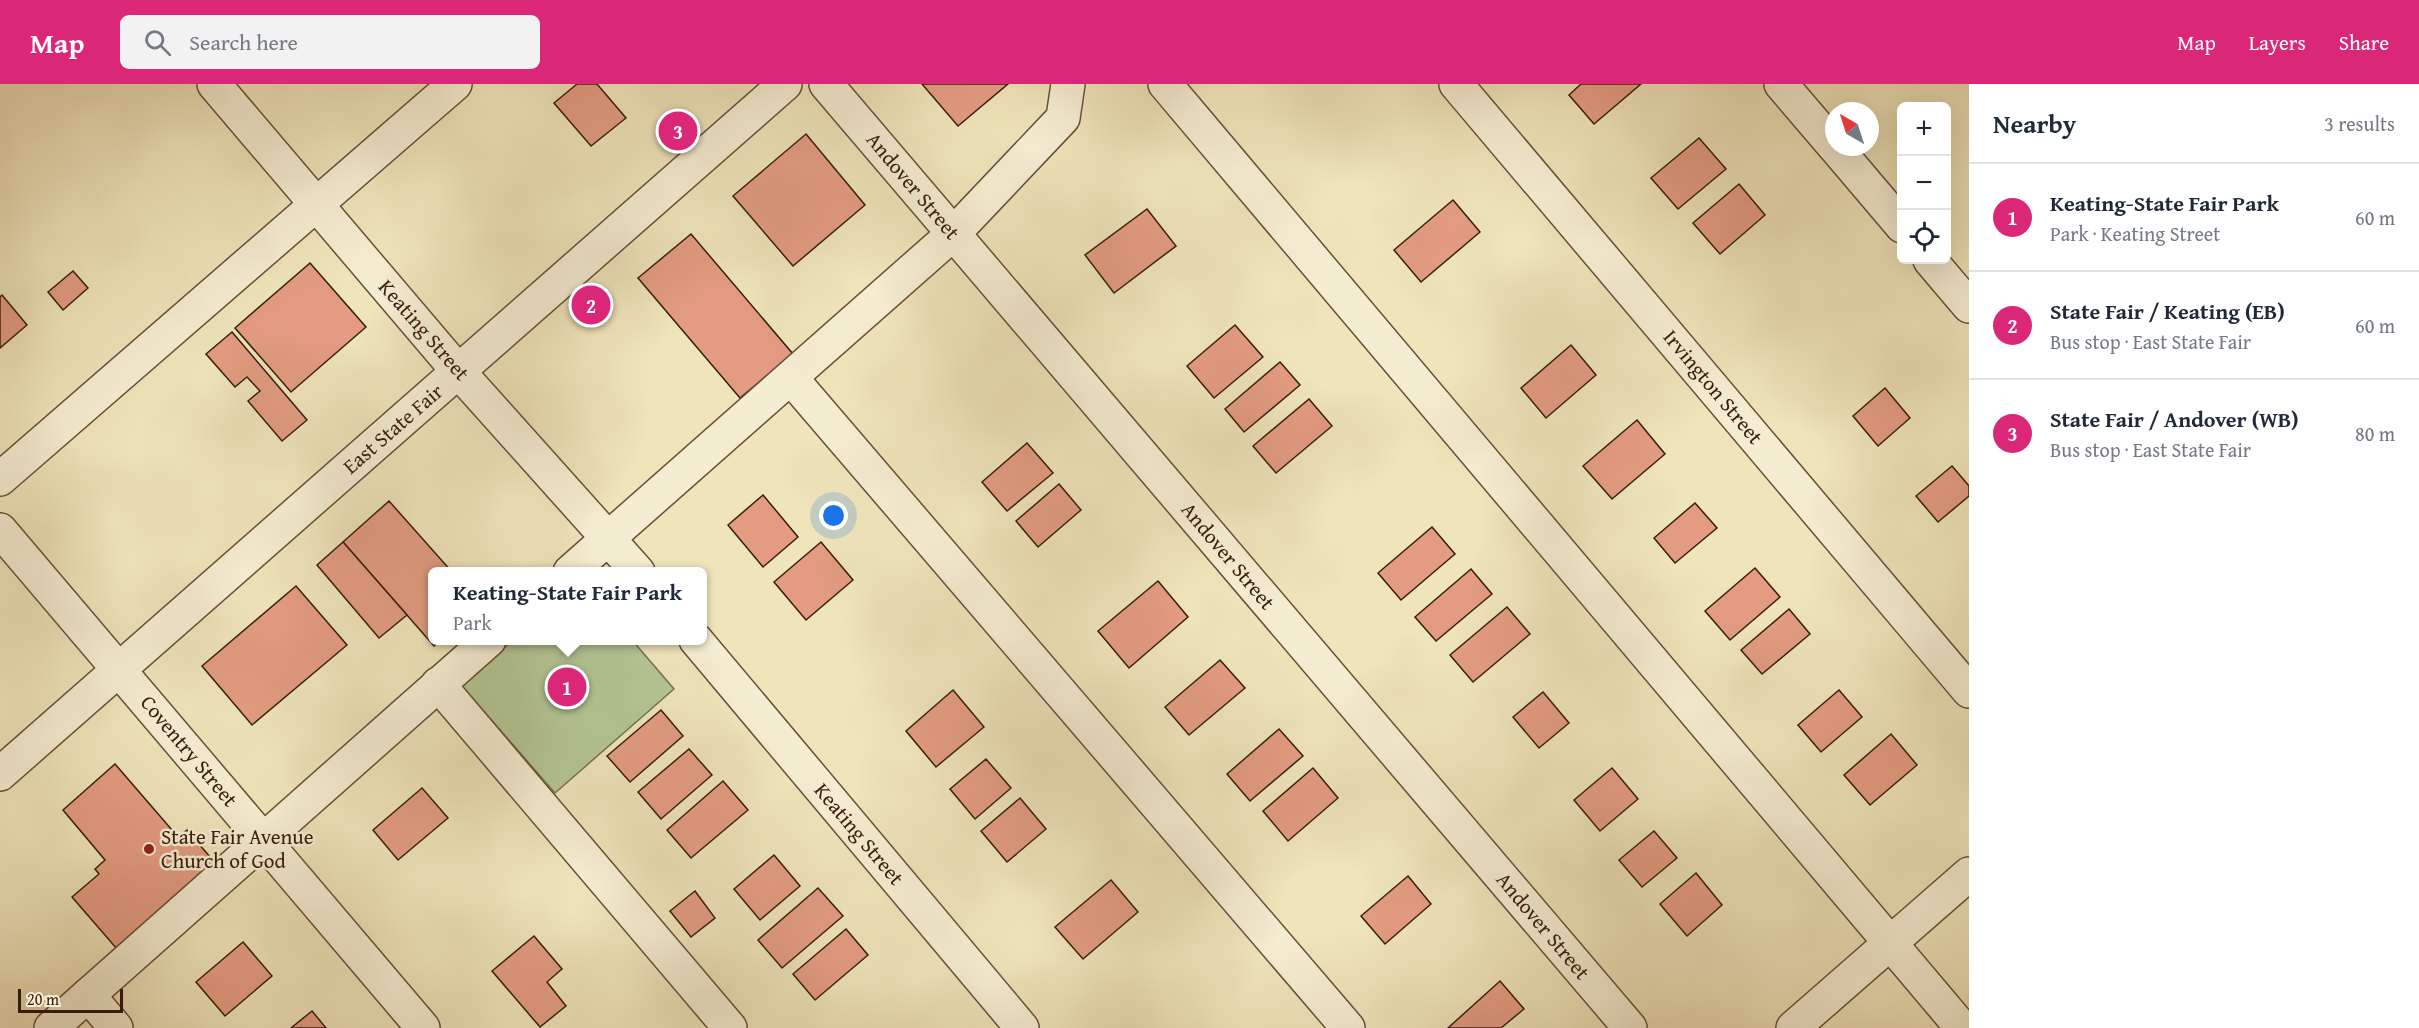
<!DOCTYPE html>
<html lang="en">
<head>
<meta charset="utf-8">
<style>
  :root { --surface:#fff; --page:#f2f2f3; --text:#1f2937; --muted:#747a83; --line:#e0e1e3; --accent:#db2777 }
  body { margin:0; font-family:"Gentium Book Plus",serif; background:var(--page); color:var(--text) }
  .controls { position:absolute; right:18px; top:18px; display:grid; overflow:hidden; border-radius:9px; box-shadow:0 6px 24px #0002 }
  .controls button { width:54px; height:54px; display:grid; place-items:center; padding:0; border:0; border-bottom:2px solid var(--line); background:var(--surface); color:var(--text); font:30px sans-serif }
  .compass { position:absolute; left:1825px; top:18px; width:54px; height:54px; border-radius:50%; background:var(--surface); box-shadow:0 6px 24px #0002; rotate:321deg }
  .scale { position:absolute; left:18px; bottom:15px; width:105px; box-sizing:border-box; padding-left:6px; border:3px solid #381d0e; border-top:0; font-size:16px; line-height:21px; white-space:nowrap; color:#381d0e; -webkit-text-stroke:4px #f5edd2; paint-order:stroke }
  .you { position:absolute; left:834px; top:432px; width:21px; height:21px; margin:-15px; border:4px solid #fff; border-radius:50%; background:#1a73e8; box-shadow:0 0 0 9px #1a73e833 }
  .badge { display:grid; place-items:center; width:39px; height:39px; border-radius:50%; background:var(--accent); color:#fff; font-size:20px; font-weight:700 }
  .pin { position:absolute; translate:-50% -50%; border:3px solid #fff; box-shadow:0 2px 6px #0006 }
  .popup { position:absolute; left:428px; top:483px; width:279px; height:78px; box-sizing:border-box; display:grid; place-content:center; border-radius:9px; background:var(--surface); filter:drop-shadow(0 2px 4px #0005); font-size:20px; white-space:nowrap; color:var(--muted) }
  .popup b { font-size:22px; color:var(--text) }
  .popup::after { content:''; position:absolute; left:50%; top:100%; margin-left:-12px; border:12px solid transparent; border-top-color:var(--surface) }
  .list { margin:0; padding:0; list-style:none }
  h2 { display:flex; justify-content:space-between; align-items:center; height:78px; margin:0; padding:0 24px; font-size:26px }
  h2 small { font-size:20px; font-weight:400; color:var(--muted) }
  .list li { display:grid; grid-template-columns:39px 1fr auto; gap:18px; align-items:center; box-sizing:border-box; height:108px; padding:0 24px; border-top:2px solid var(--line) }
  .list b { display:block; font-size:22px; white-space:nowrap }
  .list p { margin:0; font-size:20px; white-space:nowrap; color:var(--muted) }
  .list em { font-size:20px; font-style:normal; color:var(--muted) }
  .icon { flex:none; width:33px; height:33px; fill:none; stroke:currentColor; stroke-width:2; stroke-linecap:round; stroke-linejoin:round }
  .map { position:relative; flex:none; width:1969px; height:944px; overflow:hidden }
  header { display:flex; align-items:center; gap:36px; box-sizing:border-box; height:84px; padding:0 30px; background:var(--accent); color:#fff }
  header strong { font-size:28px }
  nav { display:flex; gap:33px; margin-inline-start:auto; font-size:21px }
  .search { width:420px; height:54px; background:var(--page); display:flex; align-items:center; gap:15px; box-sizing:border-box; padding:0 21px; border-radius:9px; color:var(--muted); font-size:22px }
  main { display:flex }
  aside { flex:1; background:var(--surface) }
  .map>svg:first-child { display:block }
  .green { fill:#b3c594; stroke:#767151; stroke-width:1.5 }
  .building { fill:#e39c81; stroke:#381d0e; stroke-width:1.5 }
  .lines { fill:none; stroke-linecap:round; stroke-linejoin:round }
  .minor-casing { stroke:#664f39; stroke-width:36 }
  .minor { stroke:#f5edd2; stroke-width:33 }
  .poi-dot { fill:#8f2418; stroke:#f5edd2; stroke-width:2 }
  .labels { text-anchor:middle; stroke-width:5; stroke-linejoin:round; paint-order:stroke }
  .street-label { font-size:21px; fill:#381d0e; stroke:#f5edd2 }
  .poi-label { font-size:21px; fill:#381d0e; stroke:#f5edd2; text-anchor:start }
</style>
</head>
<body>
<header>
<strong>Map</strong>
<div class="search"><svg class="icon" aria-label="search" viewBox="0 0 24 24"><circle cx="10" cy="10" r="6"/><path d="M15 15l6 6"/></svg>Search here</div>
<nav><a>Map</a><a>Layers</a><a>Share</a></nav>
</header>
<main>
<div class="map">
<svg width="1969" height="944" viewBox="0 0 1969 944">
  <rect width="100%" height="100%" fill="#efe4ba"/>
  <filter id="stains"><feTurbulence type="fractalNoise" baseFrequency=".00333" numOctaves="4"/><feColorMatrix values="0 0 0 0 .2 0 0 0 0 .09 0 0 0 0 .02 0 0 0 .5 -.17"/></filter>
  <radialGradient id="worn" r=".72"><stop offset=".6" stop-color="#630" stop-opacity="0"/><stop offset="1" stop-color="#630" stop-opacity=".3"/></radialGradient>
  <path class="green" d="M632,556L674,605L555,709L461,601L512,557Z"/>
  <g class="building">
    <path d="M577,0H597L626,34L591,62L554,19Z"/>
    <path d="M922,0H1008L958,42Z"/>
    <path d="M1581,0H1641L1594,40L1569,11Z"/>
    <path d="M806,50L865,121L793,182L733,112Z"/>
    <path d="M1699,54L1726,85L1678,125L1651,94Z"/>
    <path d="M1739,100L1765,131L1720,170L1693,139Z"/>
    <path d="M1453,116L1480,148L1421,198L1394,166Z"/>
    <path d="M1147,125L1176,162L1114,209L1085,171Z"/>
    <path d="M691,150L793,270L740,314L638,194Z"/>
    <path d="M310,179L366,243L291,308L235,244Z"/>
    <path d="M73,187L88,204L63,226L48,208Z"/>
    <path d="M2,211L27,241L0,264V213Z"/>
    <path d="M1235,241L1263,273L1214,314L1187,282Z"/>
    <path d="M232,248L307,336L282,357L248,317L260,307L247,293L235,303L206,270Z"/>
    <path d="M1571,261L1596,291L1546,334L1521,304Z"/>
    <path d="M1280,278L1300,301L1244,348L1225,325Z"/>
    <path d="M1885,304L1910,334L1878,362L1853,332Z"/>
    <path d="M1309,315L1332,342L1276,389L1253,362Z"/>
    <path d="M1637,336L1665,370L1612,415L1583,382Z"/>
    <path d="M1027,359L1053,389L1007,427L982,398Z"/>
    <path d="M1952,382L1969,402V412L1938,438L1916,412Z"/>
    <path d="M1059,400L1081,426L1038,463L1016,437Z"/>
    <path d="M763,411L798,453L763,483L728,441Z"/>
    <path d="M389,417L452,488H432V556H441L434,562L343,458Z"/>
    <path d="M1695,419L1717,444L1675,479L1654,454Z"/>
    <path d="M1432,443L1455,470L1401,516L1378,489Z"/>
    <path d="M343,458L407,531L379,554L317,481Z"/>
    <path d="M821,458L853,496L806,536L774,498Z"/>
    <path d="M1755,484L1780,513L1730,556L1705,527Z"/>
    <path d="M1471,485L1492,510L1436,557L1415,533Z"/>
    <path d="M1158,497L1188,533L1129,584L1098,547Z"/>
    <path d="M296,502L347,561L252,641L202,582Z"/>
    <path d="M1507,523L1530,550L1473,598L1450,571Z"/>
    <path d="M1789,525L1810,550L1762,590L1741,566Z"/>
    <path d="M1220,576L1245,604L1189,651L1165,623Z"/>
    <path d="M953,606L984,643L936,683L906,647Z"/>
    <path d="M1839,606L1862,633L1821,668L1798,641Z"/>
    <path d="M1543,608L1569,639L1539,664L1513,633Z"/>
    <path d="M661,626L683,652L630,698L607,672Z"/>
    <path d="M1279,645L1303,672L1250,717L1227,690Z"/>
    <path d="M1891,650L1917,681L1870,721L1844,691Z"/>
    <path d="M689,665L712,691L661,735L638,708Z"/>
    <path d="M986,675L1011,704L975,735L950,705Z"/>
    <path d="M115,680L178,753L187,746L216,780L117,865L72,813L99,790L95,785L105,776L63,726Z"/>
    <path d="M1313,684L1338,714L1288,757L1263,727Z"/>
    <path d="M1612,684L1638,715L1600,747L1574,716Z"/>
    <path d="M723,697L748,726L691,774L667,746Z"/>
    <path d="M422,704L448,734L398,776L373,746Z"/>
    <path d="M1020,714L1046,745L1007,778L981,747Z"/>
    <path d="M1654,747L1677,774L1642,803L1619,776Z"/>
    <path d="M774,771L800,802L760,836L734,805Z"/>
    <path d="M1696,789L1722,821L1687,852L1660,820Z"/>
    <path d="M1408,792L1431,820L1385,860L1361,832Z"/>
    <path d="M1111,796L1138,828L1083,875L1055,843Z"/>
    <path d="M818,804L843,832L782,884L758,856Z"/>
    <path d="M695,807L715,834L691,853L670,827Z"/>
    <path d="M846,845L868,871L815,916L793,890Z"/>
    <path d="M534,852L562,885L547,898L566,922L540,943L492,887Z"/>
    <path d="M243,858L272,892L225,932L196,898Z"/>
    <path d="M1500,897L1524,925L1501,944H1448Z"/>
    <path d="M312,927L326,944H291Z"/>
  </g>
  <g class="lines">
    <defs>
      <g id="minor">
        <path d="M214,0L458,287L638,488"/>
        <path d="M826,0L1630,944"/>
        <path d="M1165,0L1962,944"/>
        <path d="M1456,0L1969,607"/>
        <path d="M1781,0L1834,62"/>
        <path d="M1835,63L1902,142"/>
        <path d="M1930,176L1969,222"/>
        <path d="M791,294L1348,944"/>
        <path d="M0,395L455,0"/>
        <path d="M0,446L423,944"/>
        <path d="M570,488L954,149L1063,34L1068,0"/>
        <path d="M696,556L1022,944"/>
        <path d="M438,600L730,944"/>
        <path d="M0,690L785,0"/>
        <path d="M88,911L116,944"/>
        <path d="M51,944L489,556"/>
        <path d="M1793,944L1969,790"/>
      </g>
    </defs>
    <use href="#minor" class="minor-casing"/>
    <use href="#minor" class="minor"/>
  </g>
  <circle class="poi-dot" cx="149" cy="765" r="6"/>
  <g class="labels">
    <g class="street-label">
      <text transform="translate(913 102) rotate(50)" y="7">Andover Street</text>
      <text transform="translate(424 246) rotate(49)" y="7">Keating Street</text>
      <text transform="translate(1713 303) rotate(50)" y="7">Irvington Street</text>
      <text transform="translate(393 345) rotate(-41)" y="7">East State Fair</text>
      <text transform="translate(1228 472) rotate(50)" y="7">Andover Street</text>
      <text transform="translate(189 667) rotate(50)" y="7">Coventry Street</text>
      <text transform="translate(859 750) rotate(50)" y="7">Keating Street</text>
      <text transform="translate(1543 842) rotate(50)" y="7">Andover Street</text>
    </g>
    <g class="poi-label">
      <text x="161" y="760">State Fair Avenue<tspan x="161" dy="24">Church of God</tspan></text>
    </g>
  </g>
  <rect width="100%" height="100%" filter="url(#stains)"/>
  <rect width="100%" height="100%" fill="url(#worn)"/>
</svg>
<div class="controls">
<button>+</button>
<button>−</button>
<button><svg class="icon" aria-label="locate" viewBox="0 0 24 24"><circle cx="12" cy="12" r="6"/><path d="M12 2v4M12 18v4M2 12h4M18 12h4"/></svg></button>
</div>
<svg class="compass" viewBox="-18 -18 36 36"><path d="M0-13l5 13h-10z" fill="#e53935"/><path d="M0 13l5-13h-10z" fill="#747a83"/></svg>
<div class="scale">20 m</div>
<div class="you"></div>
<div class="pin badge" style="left:567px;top:603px">1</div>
<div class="popup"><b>Keating-State Fair Park</b>Park</div>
<div class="pin badge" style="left:591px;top:221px">2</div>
<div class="pin badge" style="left:678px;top:47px">3</div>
</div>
<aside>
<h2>Nearby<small>3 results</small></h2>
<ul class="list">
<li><span class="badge">1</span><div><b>Keating-State Fair Park</b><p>Park · Keating Street</p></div><em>60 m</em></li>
<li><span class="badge">2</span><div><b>State Fair / Keating (EB)</b><p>Bus stop · East State Fair</p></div><em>60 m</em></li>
<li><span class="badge">3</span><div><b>State Fair / Andover (WB)</b><p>Bus stop · East State Fair</p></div><em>80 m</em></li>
</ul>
</aside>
</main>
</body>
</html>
